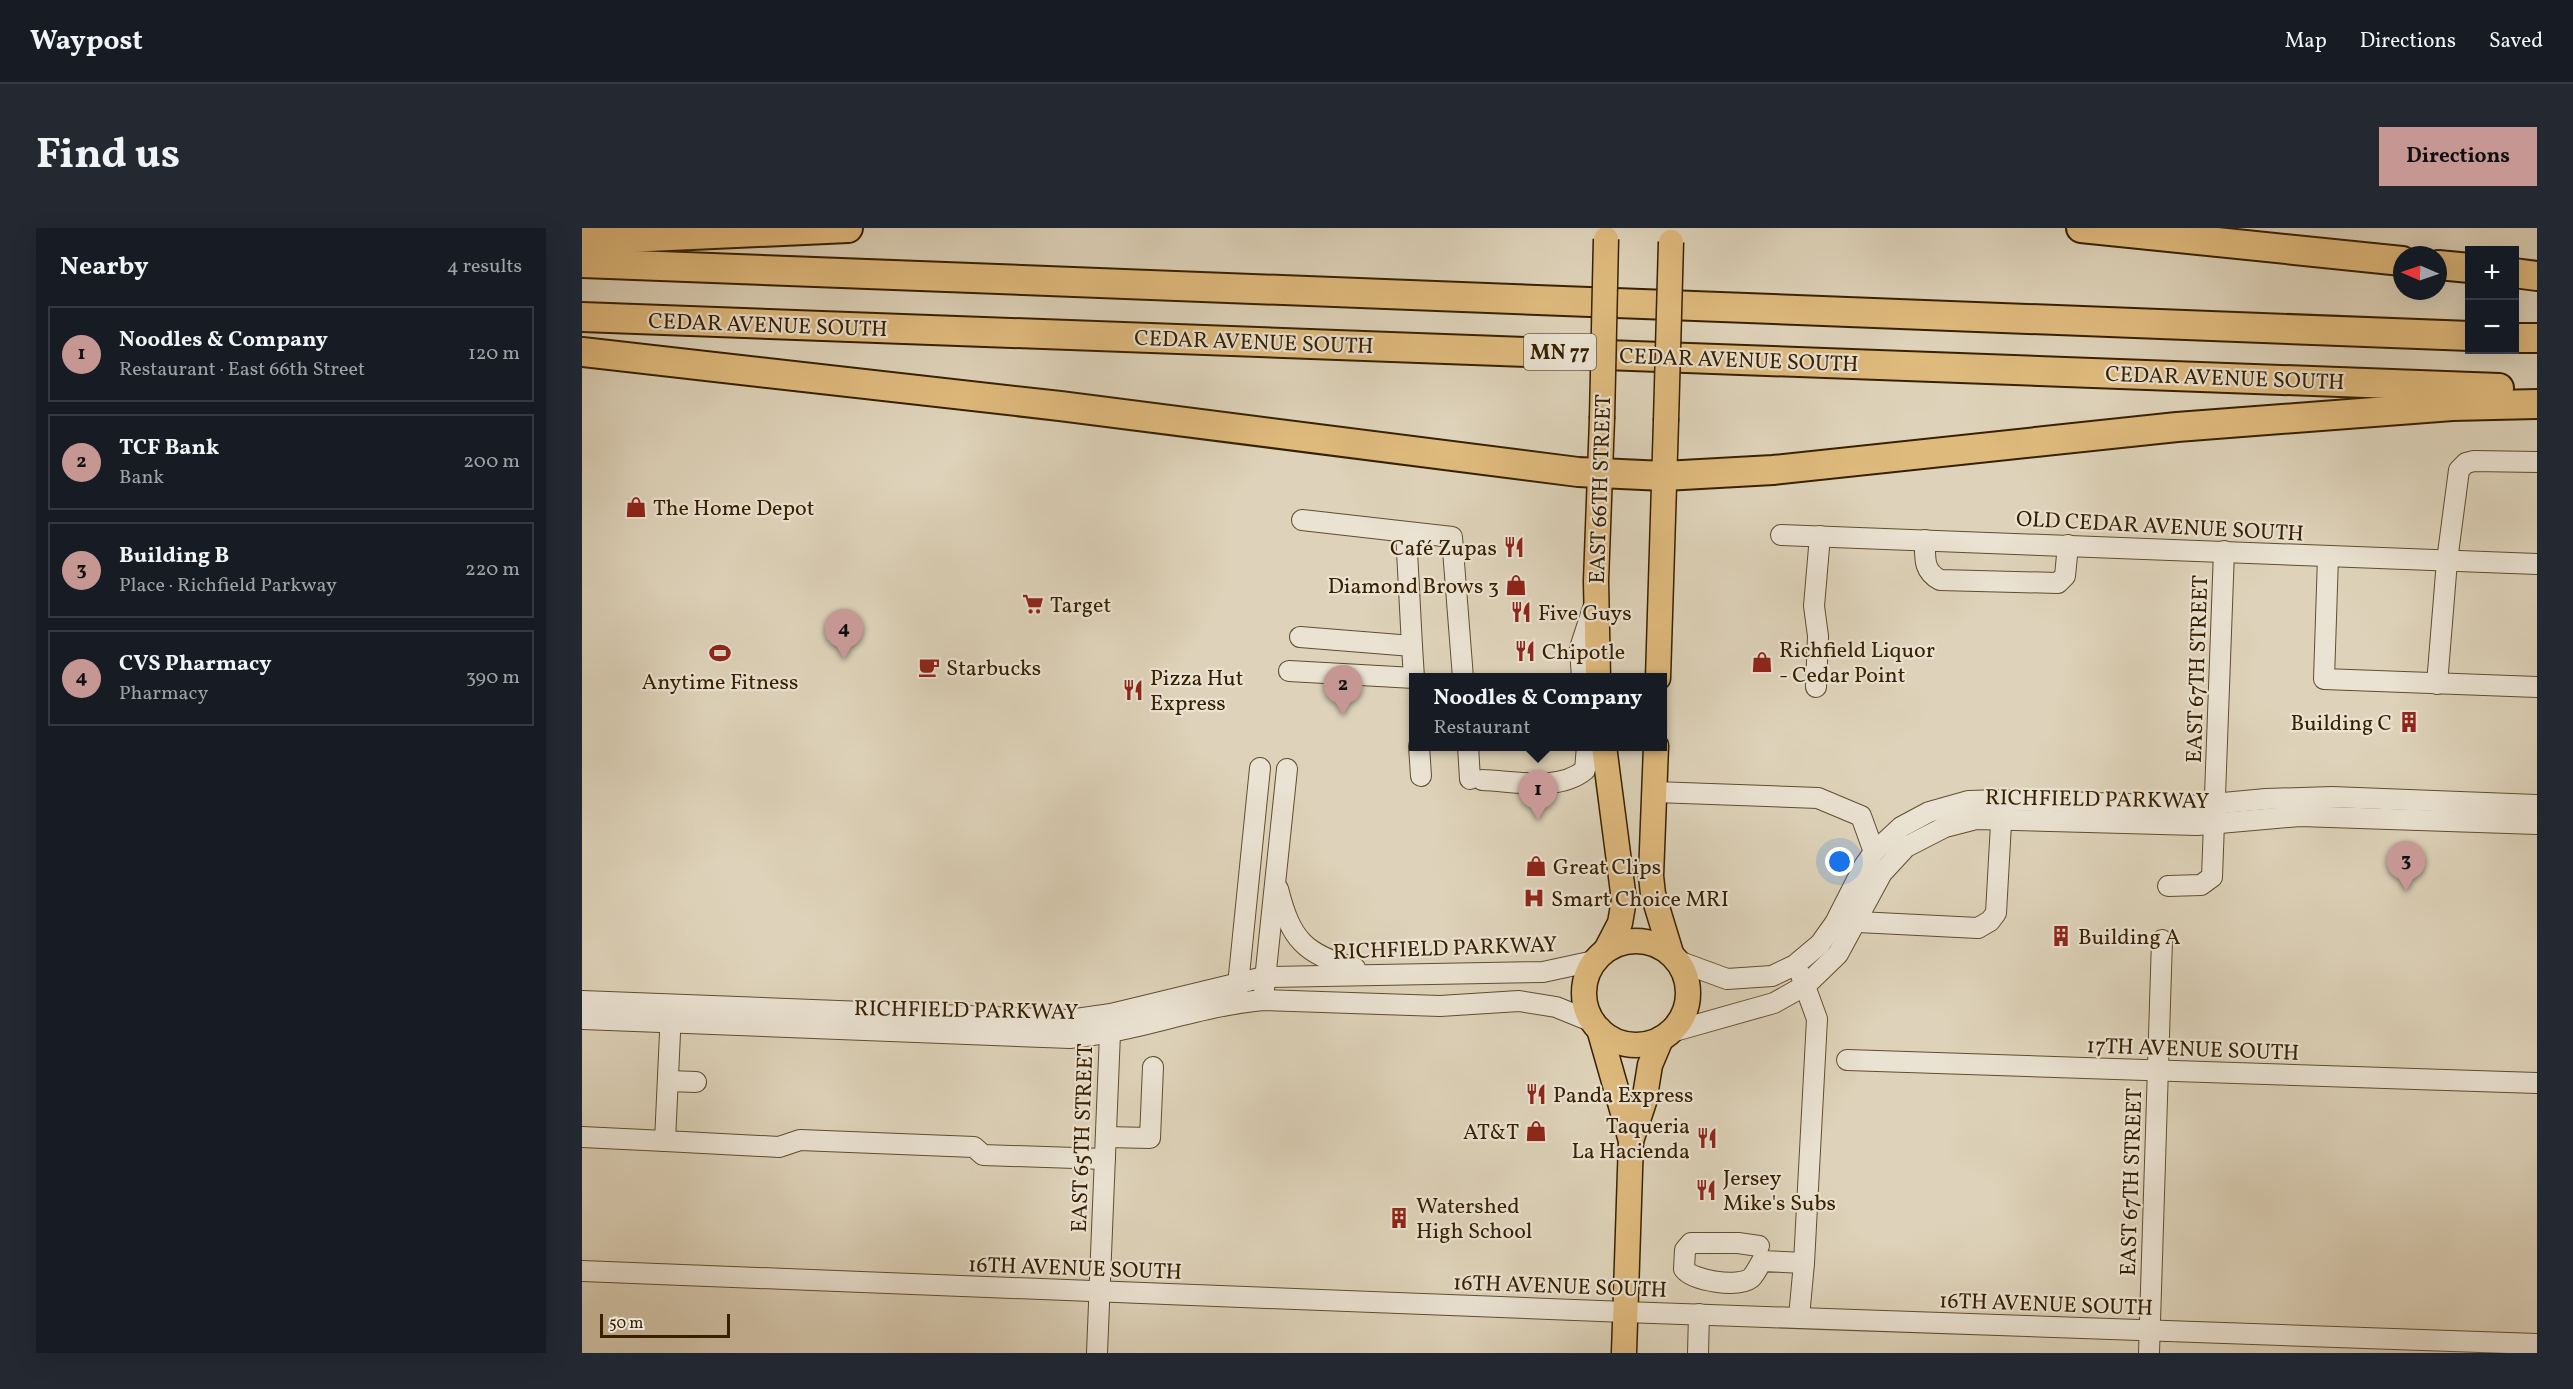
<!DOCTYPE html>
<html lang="en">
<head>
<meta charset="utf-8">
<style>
  :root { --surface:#171b24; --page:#242831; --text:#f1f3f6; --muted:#9ea1a6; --line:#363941; --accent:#c59692 }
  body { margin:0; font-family:Vollkorn,serif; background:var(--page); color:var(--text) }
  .controls { position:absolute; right:18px; top:18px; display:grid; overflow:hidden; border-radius:0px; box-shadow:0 6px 24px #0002 }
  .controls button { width:54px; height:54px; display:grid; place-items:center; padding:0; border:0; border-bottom:2px solid var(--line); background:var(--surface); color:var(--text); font:30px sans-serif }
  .compass { position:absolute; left:1811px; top:18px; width:54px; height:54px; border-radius:50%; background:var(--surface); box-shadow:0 6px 24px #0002; rotate:272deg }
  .scale { position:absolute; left:18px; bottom:15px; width:130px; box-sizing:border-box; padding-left:6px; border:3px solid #372000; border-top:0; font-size:16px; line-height:21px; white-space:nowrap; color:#372000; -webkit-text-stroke:4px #eae2d2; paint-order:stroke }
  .you { position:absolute; left:1258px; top:634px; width:21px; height:21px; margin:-15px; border:4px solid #fff; border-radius:50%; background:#1a73e8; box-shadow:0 0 0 9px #1a73e833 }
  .badge { display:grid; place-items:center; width:39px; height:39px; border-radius:50%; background:var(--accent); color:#111; font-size:20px; font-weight:700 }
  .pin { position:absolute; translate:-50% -50px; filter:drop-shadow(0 2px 3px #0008) }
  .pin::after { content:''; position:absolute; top:32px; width:21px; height:18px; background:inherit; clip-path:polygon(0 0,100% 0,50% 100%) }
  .popup { position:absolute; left:827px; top:445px; width:258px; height:78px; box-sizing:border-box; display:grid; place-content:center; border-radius:0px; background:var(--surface); filter:drop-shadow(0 2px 4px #0005); font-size:20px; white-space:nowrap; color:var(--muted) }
  .popup b { font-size:22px; color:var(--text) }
  .popup::after { content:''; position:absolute; left:50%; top:100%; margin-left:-12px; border:12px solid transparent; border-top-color:var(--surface) }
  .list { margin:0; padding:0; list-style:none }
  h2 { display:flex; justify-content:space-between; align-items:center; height:78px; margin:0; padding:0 24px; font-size:26px }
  h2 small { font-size:20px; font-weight:400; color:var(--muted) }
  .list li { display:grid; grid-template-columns:39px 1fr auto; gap:18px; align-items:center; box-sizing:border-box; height:96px; margin:0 12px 12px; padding:0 12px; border:2px solid var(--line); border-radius:0px }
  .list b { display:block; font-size:22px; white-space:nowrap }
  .list p { margin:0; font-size:20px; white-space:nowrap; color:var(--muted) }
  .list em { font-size:20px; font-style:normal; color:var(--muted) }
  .map { position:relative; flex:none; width:1955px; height:1125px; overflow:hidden; border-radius:0px }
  header { display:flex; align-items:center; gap:36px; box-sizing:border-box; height:84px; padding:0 30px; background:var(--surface); border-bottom:2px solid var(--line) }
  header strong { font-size:28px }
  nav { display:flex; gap:33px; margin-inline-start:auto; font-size:21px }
  .intro { display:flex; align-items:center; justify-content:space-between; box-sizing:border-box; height:144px; padding:0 36px }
  h1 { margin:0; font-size:42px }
  .button { padding:15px 27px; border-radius:0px; background:var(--accent); color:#111; font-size:21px; font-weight:700 }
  main { display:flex; gap:36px; padding:0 36px }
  aside { flex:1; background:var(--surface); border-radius:0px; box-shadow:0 6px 24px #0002 }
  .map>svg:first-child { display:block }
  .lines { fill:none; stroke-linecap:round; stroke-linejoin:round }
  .minor-casing { stroke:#614d2e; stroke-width:22 }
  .major-casing { stroke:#372000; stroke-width:27 }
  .highway-casing { stroke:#372000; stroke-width:32 }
  .minor { stroke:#eae2d2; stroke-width:20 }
  .major { stroke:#dfba7d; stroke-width:24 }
  .highway { stroke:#dfba7d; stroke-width:28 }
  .major-bridge-casing { stroke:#372000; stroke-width:27; stroke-linecap:butt }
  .major-bridge { stroke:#dfba7d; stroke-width:24 }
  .labels { text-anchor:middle; stroke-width:4.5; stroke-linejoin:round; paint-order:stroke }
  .shield { fill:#eae2d2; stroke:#6d5a3f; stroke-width:1.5 }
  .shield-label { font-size:21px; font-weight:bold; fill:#372000 }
  .street-label { font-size:22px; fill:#372000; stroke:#eae2d2 }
  .poi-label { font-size:22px; fill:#372000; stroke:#eae2d2; text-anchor:start }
</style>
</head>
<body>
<header>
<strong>Waypost</strong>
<nav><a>Map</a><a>Directions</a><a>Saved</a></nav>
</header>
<div class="intro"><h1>Find us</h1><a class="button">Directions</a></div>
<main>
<aside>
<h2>Nearby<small>4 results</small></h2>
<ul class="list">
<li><span class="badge">1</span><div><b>Noodles &amp; Company</b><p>Restaurant · East 66th Street</p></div><em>120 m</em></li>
<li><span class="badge">2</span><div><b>TCF Bank</b><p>Bank</p></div><em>200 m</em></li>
<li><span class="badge">3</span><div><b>Building B</b><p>Place · Richfield Parkway</p></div><em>220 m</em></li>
<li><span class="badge">4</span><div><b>CVS Pharmacy</b><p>Pharmacy</p></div><em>390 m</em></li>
</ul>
</aside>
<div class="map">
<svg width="1955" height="1125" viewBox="0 0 1955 1125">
  <rect width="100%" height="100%" fill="#ded3ba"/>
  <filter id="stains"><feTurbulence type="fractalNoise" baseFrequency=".00333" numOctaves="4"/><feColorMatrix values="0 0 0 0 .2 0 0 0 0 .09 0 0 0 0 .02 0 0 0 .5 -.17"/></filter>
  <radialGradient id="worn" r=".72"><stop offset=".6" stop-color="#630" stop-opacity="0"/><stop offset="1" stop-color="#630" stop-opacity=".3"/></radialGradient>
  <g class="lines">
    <defs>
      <g id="minor">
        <path d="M720,292L870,309L881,450"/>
        <path d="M824,304L830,418"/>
        <path d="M1199,307L1955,336"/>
        <path d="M1343,312C1343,330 1341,343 1358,352L1476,355L1483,348L1486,317"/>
        <path d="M1746,329L1742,451L1955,459"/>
        <path d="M718,409L830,418L832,450"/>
        <path d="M707,443L832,450"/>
        <path d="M1000,450L998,420L1011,380"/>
        <path d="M1855,456L1865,333L1877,242L1884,235L1892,233L1955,234"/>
        <path d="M1234,459L1236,408L1232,378L1238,308"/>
        <path d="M837,518L839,548"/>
        <path d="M886,518L888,551"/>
        <path d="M900,552C933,553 976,564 1003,542L1005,518"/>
        <path d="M1073,564L1236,570L1279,588L1292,624"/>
        <path d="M1586,658L1619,657L1630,649L1642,323"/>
        <path d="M696,661C709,712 722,726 773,740"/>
        <path d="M1276,694L1396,700L1408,693L1414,685L1420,578"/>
        <path d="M1096,733L1145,751L1190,748L1213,737L1238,716L1253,695L1282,638L1292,624L1319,599L1347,584L1386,573L1420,572L1609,578L1684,571L1750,569L1955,577"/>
        <path d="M682,761L705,541"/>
        <path d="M655,767L678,540"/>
        <path d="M0,773L487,792L529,786L682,749L961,744L1012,733"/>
        <path d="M89,784L83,913L197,919L218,912L392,919L401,927L523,931"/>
        <path d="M0,791L488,810C554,804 616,778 681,772L858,778L937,773L974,779L1011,794"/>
        <path d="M1089,804L1192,775L1224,757L1256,726L1300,645L1324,619L1363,599L1394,591L1615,597L1718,588L1955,596"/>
        <path d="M1265,832L1955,855"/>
        <path d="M86,853L114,854"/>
        <path d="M0,909L83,913"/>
        <path d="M524,909L568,910L571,839"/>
        <path d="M1177,1018L1156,1015H1109L1103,1022L1102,1041C1111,1053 1156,1060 1169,1050C1173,1046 1177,1038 1180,1033L1222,1035"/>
        <path d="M0,1043L1043,1084L1955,1116"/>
        <path d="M1217,1089L1222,1035L1235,791L1219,747"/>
        <path d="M515,1125L528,805"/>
        <path d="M1116,1125L1117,1086"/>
        <path d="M1567,1125L1580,712"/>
      </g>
      <g id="major">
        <path d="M1016,450L1014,353L1020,191"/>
        <path d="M1076,450L1084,193"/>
        <path d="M1022,518L1042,672L1038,695L1024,722"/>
        <path d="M1074,518L1069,648L1071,666L1089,725"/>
        <circle cx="1054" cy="765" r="52"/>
        <path d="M1017,801L1049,913L1042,1125"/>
        <path d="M1049,913L1062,874L1068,837L1079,811"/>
      </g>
      <g id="highway">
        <path d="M1499,0L1820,33"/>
        <path d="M0,12L266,0"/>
        <path d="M0,35L1888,108"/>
        <path d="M1856,37L1888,40"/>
        <path d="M1932,45L1955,48"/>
        <path d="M0,89L1917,160"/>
        <path d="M1932,110H1955"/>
        <path d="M0,124L478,178L996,244L1082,248L1191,242L1595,199L1870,178L1955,176"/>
      </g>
    </defs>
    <use href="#minor" class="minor-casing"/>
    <use href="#major" class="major-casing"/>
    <use href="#highway" class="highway-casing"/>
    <use href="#minor" class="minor"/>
    <use href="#major" class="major"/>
    <use href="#highway" class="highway"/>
    <defs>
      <g id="major-bridge">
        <path d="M1020,191L1024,11"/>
        <path d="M1084,193L1089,14"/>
      </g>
    </defs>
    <use href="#major-bridge" class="major-bridge-casing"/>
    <use href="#major-bridge" class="major-bridge"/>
  </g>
  <defs>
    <symbol id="shop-bare" viewBox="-9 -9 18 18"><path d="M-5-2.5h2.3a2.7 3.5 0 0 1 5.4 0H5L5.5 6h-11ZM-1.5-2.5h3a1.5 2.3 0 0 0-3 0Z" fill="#8f2418" stroke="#eae2d2" stroke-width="2.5" paint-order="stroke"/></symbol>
    <symbol id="restaurant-bare" viewBox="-9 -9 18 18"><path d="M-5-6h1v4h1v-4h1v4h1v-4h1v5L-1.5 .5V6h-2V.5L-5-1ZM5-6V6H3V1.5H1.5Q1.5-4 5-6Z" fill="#8f2418" stroke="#eae2d2" stroke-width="2.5" paint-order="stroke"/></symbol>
    <symbol id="supermarket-bare" viewBox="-9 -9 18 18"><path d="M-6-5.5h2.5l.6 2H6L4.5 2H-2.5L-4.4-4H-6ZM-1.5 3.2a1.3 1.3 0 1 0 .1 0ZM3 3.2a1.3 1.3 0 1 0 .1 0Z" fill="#8f2418" stroke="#eae2d2" stroke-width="2.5" paint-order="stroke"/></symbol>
    <symbol id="stadium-bare" viewBox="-9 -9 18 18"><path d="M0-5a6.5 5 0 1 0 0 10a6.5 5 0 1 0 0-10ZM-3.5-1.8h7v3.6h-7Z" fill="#8f2418" stroke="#eae2d2" stroke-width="2.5" paint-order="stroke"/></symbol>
    <symbol id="cafe-bare" viewBox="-9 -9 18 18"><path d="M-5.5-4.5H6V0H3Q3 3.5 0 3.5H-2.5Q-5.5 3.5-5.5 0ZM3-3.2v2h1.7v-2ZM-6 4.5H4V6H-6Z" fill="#8f2418" stroke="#eae2d2" stroke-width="2.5" paint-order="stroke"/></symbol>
    <symbol id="building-bare" viewBox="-9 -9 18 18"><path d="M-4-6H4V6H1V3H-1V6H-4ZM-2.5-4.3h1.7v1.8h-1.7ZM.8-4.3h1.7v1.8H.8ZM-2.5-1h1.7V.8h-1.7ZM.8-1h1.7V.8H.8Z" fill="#8f2418" stroke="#eae2d2" stroke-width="2.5" paint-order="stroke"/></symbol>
    <symbol id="hospital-bare" viewBox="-9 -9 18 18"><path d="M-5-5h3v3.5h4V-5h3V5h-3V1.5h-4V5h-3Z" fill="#8f2418" stroke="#eae2d2" stroke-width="2.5" paint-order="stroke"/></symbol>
  </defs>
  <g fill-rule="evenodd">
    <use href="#shop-bare" x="39" y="264" width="30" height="30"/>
    <use href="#restaurant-bare" x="917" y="304" width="30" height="30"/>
    <use href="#shop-bare" x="919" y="342" width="30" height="30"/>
    <use href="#supermarket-bare" x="436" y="361" width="30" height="30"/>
    <use href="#restaurant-bare" x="924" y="369" width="30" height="30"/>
    <use href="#restaurant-bare" x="928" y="408" width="30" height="30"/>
    <use href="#stadium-bare" x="123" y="410" width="30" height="30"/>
    <use href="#shop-bare" x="1165" y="419" width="30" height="30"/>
    <use href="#cafe-bare" x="332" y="424" width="30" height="30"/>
    <use href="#restaurant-bare" x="536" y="447" width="30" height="30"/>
    <use href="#building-bare" x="1812" y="479" width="30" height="30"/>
    <use href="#shop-bare" x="939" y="623" width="30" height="30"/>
    <use href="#hospital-bare" x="937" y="655" width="30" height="30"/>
    <use href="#building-bare" x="1464" y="693" width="30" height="30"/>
    <use href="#restaurant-bare" x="939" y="851" width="30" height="30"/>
    <use href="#shop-bare" x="939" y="888" width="30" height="30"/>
    <use href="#restaurant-bare" x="1110" y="895" width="30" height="30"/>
    <use href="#restaurant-bare" x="1109" y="947" width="30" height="30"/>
    <use href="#building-bare" x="802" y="975" width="30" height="30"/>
  </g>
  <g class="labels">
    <rect class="shield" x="942" y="106" width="72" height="36" rx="4.5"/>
    <g class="shield-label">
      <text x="978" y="131">MN 77</text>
    </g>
    <g class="street-label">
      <text transform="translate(186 96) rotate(2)" y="8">CEDAR AVENUE SOUTH</text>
      <text transform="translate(672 113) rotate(2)" y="8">CEDAR AVENUE SOUTH</text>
      <text transform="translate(1157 131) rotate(2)" y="8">CEDAR AVENUE SOUTH</text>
      <text transform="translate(1643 149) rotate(2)" y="8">CEDAR AVENUE SOUTH</text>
      <text transform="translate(1017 261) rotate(-88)" y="8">EAST 66TH STREET</text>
      <text transform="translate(1578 297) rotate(3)" y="8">OLD CEDAR AVENUE SOUTH</text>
      <text transform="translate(1614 441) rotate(-88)" y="8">EAST 67TH STREET</text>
      <text transform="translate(1515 570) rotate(1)" y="8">RICHFIELD PARKWAY</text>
      <text transform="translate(863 719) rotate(-2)" y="8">RICHFIELD PARKWAY</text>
      <text transform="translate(384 781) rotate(1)" y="8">RICHFIELD PARKWAY</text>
      <text transform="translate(1611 820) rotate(2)" y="8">17TH AVENUE SOUTH</text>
      <text transform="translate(499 910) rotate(-88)" y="8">EAST 65TH STREET</text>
      <text transform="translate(1548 954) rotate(-88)" y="8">EAST 67TH STREET</text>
      <text transform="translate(493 1039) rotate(2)" y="8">16TH AVENUE SOUTH</text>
      <text transform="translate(978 1057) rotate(2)" y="8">16TH AVENUE SOUTH</text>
      <text transform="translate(1464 1075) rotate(2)" y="8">16TH AVENUE SOUTH</text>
    </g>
    <g class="poi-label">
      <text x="71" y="287">The Home Depot</text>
      <text x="915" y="327" text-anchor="end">Café Zupas</text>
      <text x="917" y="365" text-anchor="end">Diamond Brows 3</text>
      <text x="468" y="384">Target</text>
      <text x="956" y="392">Five Guys</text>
      <text x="1197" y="429">Richfield Liquor<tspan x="1197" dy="25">- Cedar Point</tspan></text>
      <text x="960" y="431">Chipotle</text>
      <text x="364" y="447">Starbucks</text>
      <text x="568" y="457">Pizza Hut<tspan x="568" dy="25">Express</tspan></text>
      <text x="138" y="461" text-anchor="middle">Anytime Fitness</text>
      <text x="1810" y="502" text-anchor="end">Building C</text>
      <text x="971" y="646">Great Clips</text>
      <text x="969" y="678">Smart Choice MRI</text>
      <text x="1496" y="716">Building A</text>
      <text x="971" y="874">Panda Express</text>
      <text x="1108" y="905" text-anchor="end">Taqueria<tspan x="1108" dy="25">La Hacienda</tspan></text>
      <text x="937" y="911" text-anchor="end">AT&amp;T</text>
      <text x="1141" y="957">Jersey<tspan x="1141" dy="25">Mike's Subs</tspan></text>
      <text x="834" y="985">Watershed<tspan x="834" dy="25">High School</tspan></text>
    </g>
  </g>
  <rect width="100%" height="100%" filter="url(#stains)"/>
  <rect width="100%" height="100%" fill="url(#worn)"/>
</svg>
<div class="controls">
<button>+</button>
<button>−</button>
</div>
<svg class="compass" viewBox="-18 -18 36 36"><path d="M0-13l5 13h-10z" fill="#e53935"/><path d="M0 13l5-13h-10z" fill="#9ea1a6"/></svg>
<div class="scale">50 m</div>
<div class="you"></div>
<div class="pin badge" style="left:956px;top:592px">1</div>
<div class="popup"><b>Noodles &amp; Company</b>Restaurant</div>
<div class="pin badge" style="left:761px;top:487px">2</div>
<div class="pin badge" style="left:1824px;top:663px">3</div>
<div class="pin badge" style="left:262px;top:431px">4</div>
</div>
</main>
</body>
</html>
